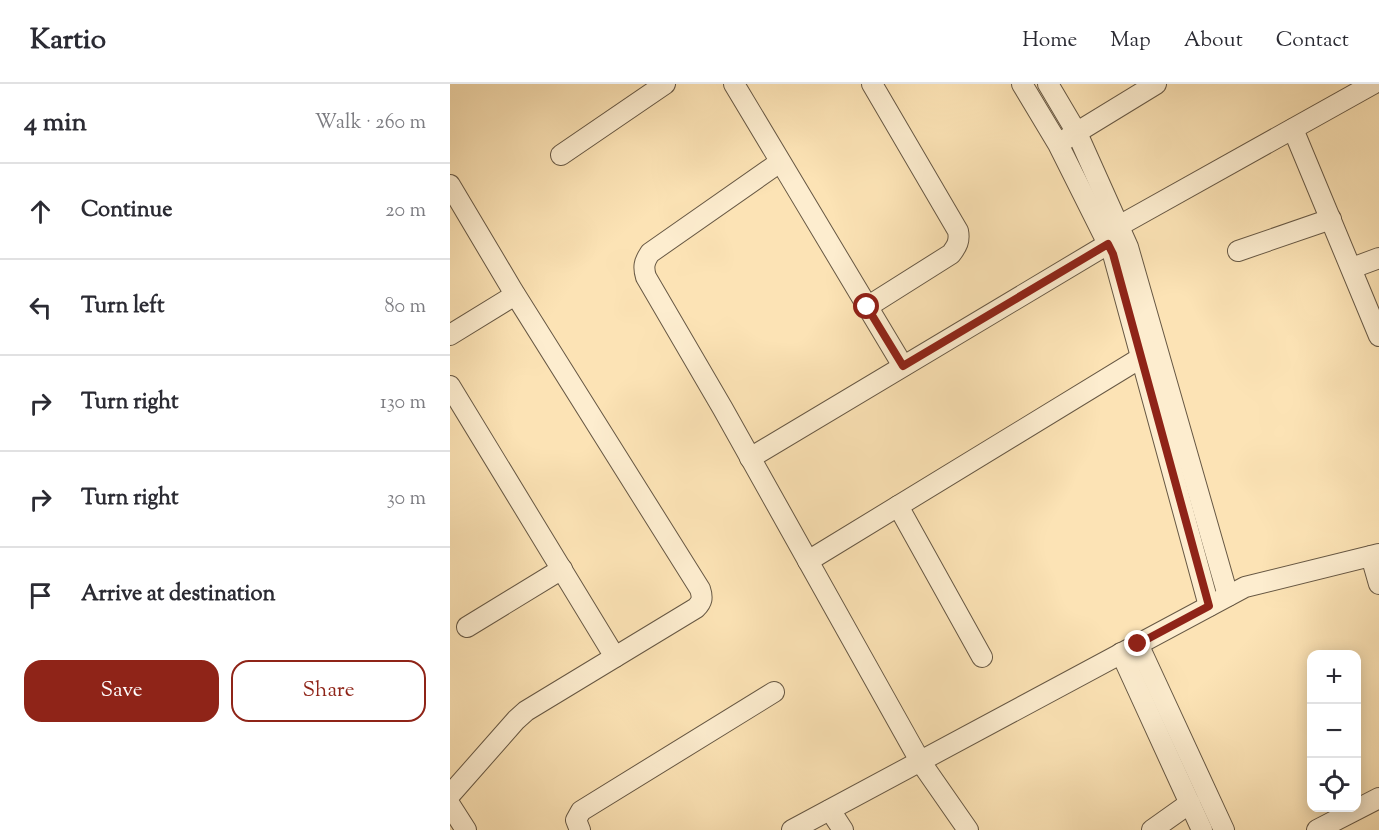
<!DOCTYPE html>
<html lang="en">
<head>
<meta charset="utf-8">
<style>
  :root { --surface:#fff; --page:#f7f7f7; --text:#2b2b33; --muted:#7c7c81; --line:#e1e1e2; --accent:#8f2418 }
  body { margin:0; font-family:"Sorts Mill Goudy",serif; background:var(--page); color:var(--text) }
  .controls { position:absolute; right:18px; bottom:18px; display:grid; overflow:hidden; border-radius:12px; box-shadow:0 3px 15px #0003 }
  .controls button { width:54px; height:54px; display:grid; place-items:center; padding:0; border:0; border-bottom:2px solid var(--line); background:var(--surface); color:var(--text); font:30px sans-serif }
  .stop { position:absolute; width:18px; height:18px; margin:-14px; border:4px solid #8f2418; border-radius:50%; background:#fff }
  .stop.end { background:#8f2418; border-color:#fff; box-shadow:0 2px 6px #0008 }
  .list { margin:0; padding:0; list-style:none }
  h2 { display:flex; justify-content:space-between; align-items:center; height:78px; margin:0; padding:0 24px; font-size:26px }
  h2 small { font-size:20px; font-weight:400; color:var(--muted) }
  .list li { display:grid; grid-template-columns:39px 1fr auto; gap:18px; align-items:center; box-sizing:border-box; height:96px; padding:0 24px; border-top:2px solid var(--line) }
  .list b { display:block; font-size:22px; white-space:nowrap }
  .list em { font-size:20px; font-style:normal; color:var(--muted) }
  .actions { display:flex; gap:12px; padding:18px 24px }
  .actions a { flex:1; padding:14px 0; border:2px solid var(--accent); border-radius:18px; text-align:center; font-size:21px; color:var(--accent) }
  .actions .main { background:var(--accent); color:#fff }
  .icon { flex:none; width:33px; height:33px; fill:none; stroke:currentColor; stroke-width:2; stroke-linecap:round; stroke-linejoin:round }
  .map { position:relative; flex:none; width:929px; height:746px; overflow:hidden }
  header { display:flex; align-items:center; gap:36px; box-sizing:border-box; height:84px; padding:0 30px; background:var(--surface); border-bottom:2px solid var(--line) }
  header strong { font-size:28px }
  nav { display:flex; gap:33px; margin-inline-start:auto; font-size:21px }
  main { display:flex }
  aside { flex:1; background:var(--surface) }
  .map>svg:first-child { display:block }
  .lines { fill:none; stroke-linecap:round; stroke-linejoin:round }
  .minor-casing { stroke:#675844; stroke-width:22 }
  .minor { stroke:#fdedcf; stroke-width:20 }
  .route { stroke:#8f2418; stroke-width:8 }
</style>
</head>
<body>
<header>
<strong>Kartio</strong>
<nav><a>Home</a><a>Map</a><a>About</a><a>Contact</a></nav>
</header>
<main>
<aside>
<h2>4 min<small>Walk · 260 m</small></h2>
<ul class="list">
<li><svg class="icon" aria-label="ahead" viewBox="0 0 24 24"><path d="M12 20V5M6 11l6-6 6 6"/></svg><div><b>Continue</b></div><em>20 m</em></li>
<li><svg class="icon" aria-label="left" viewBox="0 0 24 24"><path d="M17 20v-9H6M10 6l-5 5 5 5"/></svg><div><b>Turn left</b></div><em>80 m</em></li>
<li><svg class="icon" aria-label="right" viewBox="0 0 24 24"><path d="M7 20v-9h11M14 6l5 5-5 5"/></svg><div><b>Turn right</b></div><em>130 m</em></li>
<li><svg class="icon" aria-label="right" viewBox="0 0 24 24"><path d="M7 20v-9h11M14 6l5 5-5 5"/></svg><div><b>Turn right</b></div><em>30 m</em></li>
<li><svg class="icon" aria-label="arrive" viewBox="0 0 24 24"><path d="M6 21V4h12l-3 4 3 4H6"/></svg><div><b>Arrive at destination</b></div></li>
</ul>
<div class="actions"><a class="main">Save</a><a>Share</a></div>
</aside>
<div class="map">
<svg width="929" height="746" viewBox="0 0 929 746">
  <rect width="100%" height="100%" fill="#fce3b5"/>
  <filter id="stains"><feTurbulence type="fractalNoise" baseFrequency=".00333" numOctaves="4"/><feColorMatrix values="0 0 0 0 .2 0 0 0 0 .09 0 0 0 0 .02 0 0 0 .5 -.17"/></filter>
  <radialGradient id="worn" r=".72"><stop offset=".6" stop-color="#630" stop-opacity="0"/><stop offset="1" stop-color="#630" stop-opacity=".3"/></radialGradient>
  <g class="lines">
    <defs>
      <g id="minor">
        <path d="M284,0L453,282"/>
        <path d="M572,0L608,60L663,170L759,522"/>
        <path d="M598,0L627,49L678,163L778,512"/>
        <path d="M843,45L929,252"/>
        <path d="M616,55L706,0"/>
        <path d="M111,71L215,0"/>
        <path d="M330,78L200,169C194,178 193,183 196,193L273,325L470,677L518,746"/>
        <path d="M0,101L63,207L250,505C253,514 252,518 246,524L76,627L66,636L0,711"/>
        <path d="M658,148L923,0"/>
        <path d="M788,167L881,135"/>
        <path d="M902,184L929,174"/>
        <path d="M417,223L501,170C507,162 510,157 508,147L422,0"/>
        <path d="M0,251L65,211"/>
        <path d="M0,302L165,573"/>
        <path d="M300,374L658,160"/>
        <path d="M448,422L532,573"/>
        <path d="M921,472L929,500"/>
        <path d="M358,477L702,267"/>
        <path d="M17,543L112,485"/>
        <path d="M688,560L774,746"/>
        <path d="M671,569L752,746"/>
        <path d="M0,721L16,746"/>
        <path d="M380,726L393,746"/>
        <path d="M130,746L126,736L131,727L324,608"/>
        <path d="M342,746L795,503L929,470"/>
        <path d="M702,746L740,719"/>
        <path d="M867,746L929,714"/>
      </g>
    </defs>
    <use href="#minor" class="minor-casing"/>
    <use href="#minor" class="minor"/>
  </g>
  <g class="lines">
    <path class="route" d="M417,223L453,282L658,160L663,170L759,522L688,560"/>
  </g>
  <rect width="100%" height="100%" filter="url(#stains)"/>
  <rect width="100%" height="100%" fill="url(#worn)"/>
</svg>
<div class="controls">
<button>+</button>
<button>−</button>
<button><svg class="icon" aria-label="locate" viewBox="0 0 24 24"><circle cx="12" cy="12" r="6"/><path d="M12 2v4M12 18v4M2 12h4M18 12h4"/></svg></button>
</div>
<div class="stop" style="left:417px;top:223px"></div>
<div class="stop end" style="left:688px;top:560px"></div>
</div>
</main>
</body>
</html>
